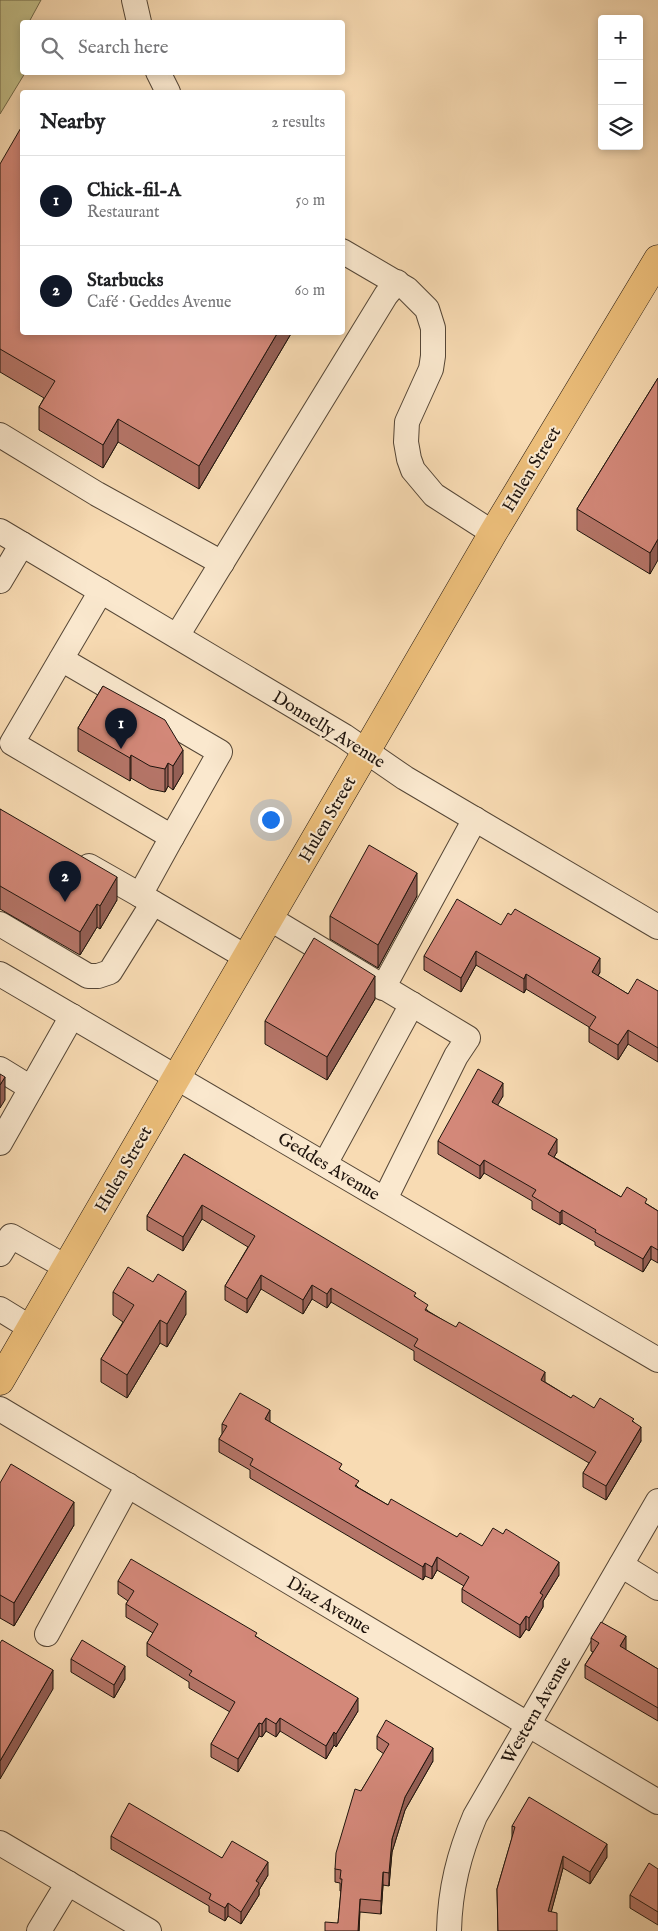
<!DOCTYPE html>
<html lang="en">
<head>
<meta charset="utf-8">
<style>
  :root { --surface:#fff; --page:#f6f6f6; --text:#202124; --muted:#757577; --line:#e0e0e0; --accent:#111827 }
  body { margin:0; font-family:"IM FELL English",serif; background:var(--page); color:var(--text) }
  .controls { position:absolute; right:15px; top:15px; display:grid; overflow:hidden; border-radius:5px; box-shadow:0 2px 8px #0003 }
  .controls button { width:45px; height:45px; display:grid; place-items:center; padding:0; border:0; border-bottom:1px solid var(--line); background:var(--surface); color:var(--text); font:25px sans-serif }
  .you { position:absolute; left:270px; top:819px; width:18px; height:18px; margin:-12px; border:4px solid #fff; border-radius:50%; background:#1a73e8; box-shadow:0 0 0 8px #1a73e833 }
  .badge { display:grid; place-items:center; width:32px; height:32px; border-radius:50%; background:var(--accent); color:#fff; font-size:16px; font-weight:700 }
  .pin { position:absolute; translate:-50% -41px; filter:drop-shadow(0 1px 2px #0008) }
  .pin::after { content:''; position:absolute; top:26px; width:18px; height:15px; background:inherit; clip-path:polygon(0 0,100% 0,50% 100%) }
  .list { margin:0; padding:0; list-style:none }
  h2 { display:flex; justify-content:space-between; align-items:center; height:65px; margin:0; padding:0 20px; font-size:21px }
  h2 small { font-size:16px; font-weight:400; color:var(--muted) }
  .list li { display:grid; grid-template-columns:32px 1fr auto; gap:15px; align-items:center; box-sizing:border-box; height:90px; padding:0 20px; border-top:1px solid var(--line) }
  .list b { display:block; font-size:19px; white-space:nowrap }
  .list p { margin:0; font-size:16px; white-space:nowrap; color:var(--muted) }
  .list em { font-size:16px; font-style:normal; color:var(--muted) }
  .icon { flex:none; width:28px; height:28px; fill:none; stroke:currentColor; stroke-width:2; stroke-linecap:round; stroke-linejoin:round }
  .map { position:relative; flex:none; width:658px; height:1931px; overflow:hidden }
  .search { position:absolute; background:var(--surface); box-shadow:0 2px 8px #0003; left:20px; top:20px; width:325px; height:55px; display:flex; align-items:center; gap:12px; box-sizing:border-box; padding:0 18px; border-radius:5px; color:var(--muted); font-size:19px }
  .panel { position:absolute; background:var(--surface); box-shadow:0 2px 8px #0003; left:20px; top:90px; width:325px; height:245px; border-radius:5px }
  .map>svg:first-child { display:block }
  .green { fill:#c2bf89; stroke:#706a4b }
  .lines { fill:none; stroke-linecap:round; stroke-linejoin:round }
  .minor-casing { stroke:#554636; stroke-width:26 }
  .major-casing { stroke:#1f140d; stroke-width:29 }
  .minor { stroke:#fae8ce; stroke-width:24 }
  .major { stroke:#ecbe7a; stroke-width:28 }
  .wall { fill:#b57568; stroke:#1f140d }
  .shaded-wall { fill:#945f55; stroke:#1f140d }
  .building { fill:#d38879; stroke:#1f140d }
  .labels { text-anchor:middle; stroke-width:4; stroke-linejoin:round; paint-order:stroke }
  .street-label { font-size:18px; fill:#1f140d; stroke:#fae8ce }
</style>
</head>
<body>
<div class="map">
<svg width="658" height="1931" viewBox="0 0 658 1931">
  <rect width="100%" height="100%" fill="#f8dbb3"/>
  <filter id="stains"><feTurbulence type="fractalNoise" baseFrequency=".004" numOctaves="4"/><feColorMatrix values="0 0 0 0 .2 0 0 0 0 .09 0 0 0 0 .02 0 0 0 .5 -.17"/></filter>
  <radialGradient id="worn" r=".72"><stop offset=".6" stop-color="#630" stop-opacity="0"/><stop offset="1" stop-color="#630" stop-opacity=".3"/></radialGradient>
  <path class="green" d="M0,0H41L29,22H22V72L25,73L0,114Z"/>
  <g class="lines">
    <defs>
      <g id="minor">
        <path d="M134,0L139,22"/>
        <path d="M158,72L168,92"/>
        <path d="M342,251L407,289L427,309L433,328V356L431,369L407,422L406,442L409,459L413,470L434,495L493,533"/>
        <path d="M0,435L97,494L222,563"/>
        <path d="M0,531L344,736L405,778L658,927"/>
        <path d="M0,581L22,544"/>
        <path d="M177,636L386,295L397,282"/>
        <path d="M61,659L220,752L172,837L12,743L101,591"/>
        <path d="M172,837L140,895L246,957"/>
        <path d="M89,866L140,895"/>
        <path d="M269,918L468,1038L456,1056L385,1199"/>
        <path d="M0,924L88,976H98L110,972L153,903"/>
        <path d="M0,974L658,1360"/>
        <path d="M383,988L475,819"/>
        <path d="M0,1069L31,1088"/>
        <path d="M0,1143L72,1016"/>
        <path d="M325,1164L412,1004"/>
        <path d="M0,1254L11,1236L66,1267"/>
        <path d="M0,1309L31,1328"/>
        <path d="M0,1409L658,1802"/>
        <path d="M621,1565L658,1588"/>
        <path d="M47,1634L128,1485"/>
        <path d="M0,1843L149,1931"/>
        <path d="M39,1931L68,1883"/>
        <path d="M449,1931C450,1889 459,1854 475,1816L658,1501"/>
      </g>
      <path id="major" d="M0,1381L493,533L658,259"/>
    </defs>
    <use href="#minor" class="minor-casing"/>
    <use href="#major" class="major-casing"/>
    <use href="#minor" class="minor"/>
    <use href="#major" class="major"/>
  </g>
  <g class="wall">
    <path d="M0,164L292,332L199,489L118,442L103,468L39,430V407L44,398L0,372Z"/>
    <path d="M658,378L650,574L577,530V509Z"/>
    <path d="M103,686L183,773L173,790L168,786L165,792L150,789L131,778L130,781L78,751V728Z"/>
    <path d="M0,809L117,900L100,929L97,927L80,955L0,909Z"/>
    <path d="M417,896L378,968L330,939V916Z"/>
    <path d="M501,925L600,972L598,976L628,994L658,991V1062L628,1044L618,1060L589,1042V1027L526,989L524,993L476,965L461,992L424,970V956Z"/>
    <path d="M375,999L327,1080L265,1044V1021Z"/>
    <path d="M503,1096L497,1105L557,1152L554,1157L621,1197L647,1204L658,1211V1263L651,1259L643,1272L595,1245V1242L562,1223L560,1225L532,1209V1201L484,1173L480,1179L438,1154V1141Z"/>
    <path d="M184,1154L416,1297L428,1311L545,1382L571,1398L594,1408L634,1422L641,1441L606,1500L583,1487V1473L589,1463L414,1360V1351L331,1302L327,1308L312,1299L303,1314L261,1289L247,1313L225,1300V1286L248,1247L202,1219L183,1251L147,1230V1216Z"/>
    <path d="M113,1292L186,1314L167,1347L160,1343L127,1398L101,1382V1359L123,1322L113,1315Z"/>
    <path d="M270,1422L342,1471L359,1488L388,1505L457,1537L559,1575L543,1601V1607L529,1631L526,1629L520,1638L462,1602V1589L464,1586L437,1570L432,1579L425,1576L423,1580L250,1478V1470L219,1452V1439L222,1434V1424Z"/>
    <path d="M0,1483L74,1525L14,1626L0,1618Z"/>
    <path d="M118,1581L257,1637L358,1711L336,1747L334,1745L326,1759L280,1731L276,1737L266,1731L262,1737L259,1736L238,1772L211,1757V1744L230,1712L189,1688V1682L147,1656V1643L153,1633L126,1617V1604L128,1601L118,1594Z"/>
    <path d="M591,1638L626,1650L658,1669V1721L585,1678V1665L593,1652L591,1651Z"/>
    <path d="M71,1659L125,1679L114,1698L71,1672Z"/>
    <path d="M377,1736L433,1761L405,1810L392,1852L389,1886L383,1885L381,1914L360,1912L359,1931H325L338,1923L341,1891H340V1883L335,1882V1869L361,1791L384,1754L377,1749Z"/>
    <path d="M512,1826L607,1857L590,1884L563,1868L551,1912L557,1931H498L497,1889L512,1838Z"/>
    <path d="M111,1836L222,1858L268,1875L259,1890V1895L241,1924L228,1916L225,1921L209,1912V1906L111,1849Z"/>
    <path d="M658,1869V1925L630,1908V1895Z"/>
  </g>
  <g class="shaded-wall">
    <path d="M278,332H292L199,489V466Z"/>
    <path d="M118,419V442L103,468V445Z"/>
    <path d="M658,539V560L650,574V553Z"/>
    <path d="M183,750V773L173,790V766Z"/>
    <path d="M131,755V778L130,781V758Z"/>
    <path d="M168,763V786L165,792V769Z"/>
    <path d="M417,873V896L378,968V945Z"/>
    <path d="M117,877V900L100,929V906Z"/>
    <path d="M97,904V927L80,955V932Z"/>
    <path d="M476,951V965L461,992V978Z"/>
    <path d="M600,958V972L592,986V972Z"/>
    <path d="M526,974V989L524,993V979Z"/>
    <path d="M375,976V999L327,1080V1057Z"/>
    <path d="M628,1030V1044L618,1060V1045Z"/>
    <path d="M5,1077V1100L0,1108V1085Z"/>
    <path d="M503,1083V1096L492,1115V1102Z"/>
    <path d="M557,1139V1152L548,1167V1154Z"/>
    <path d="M484,1160V1173L480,1179V1166Z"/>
    <path d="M202,1205V1219L183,1251V1237Z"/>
    <path d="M562,1210V1223L560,1225V1213Z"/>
    <path d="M651,1246V1259L643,1272V1259Z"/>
    <path d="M261,1275V1289L247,1313V1299Z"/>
    <path d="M312,1285V1299L303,1314V1300Z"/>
    <path d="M331,1288V1302L327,1308V1294Z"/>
    <path d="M186,1291V1314L167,1347V1324Z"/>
    <path d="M160,1320V1343L127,1398V1375Z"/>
    <path d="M545,1372V1386L541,1380Z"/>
    <path d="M270,1410V1423L265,1419Z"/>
    <path d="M641,1427V1441L606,1500V1486Z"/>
    <path d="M74,1502V1525L14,1626V1603Z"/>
    <path d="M437,1557V1570L432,1579V1567Z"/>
    <path d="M559,1562V1575L543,1601V1607L529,1631V1618L540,1593Z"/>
    <path d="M425,1563V1576L423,1580V1567Z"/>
    <path d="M526,1616V1629L520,1638V1625Z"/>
    <path d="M626,1636V1649L620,1659V1646Z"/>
    <path d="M125,1666V1679L114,1698V1685Z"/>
    <path d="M53,1670V1689L0,1779V1761Z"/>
    <path d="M358,1698V1711L336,1747V1734Z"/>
    <path d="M266,1718V1731L262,1737V1724Z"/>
    <path d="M280,1718V1731L276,1737V1724Z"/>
    <path d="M259,1723V1736L238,1772V1759Z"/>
    <path d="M334,1732V1745L326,1759V1746Z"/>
    <path d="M433,1748V1761L405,1810L392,1852L389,1886V1873L392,1839L405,1797Z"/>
    <path d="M607,1844V1857L590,1884V1872Z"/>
    <path d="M563,1856V1868L548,1924V1911Z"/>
    <path d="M268,1862V1875L259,1890V1895L241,1924V1912L256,1881Z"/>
    <path d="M383,1872V1885L381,1914V1901Z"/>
    <path d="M360,1899L359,1931H358Z"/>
    <path d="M228,1903V1916L225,1921V1908Z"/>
  </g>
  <g class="building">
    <path d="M22,126V332H278L199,466L118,419L103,445L39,407L55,381L0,349V164Z"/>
    <path d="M658,378V539L650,553L577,509Z"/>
    <path d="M103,686L165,720L183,750L173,766L168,763L165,769L150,766L131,755L130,758L78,728Z"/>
    <path d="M0,809L7,813L117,877L100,906L97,904L80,932L0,886Z"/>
    <path d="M369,845L417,873L378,945L330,916Z"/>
    <path d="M457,899L501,925L508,913L511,915L515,909L600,958L592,972L628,994L637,979L658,991V1048L628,1030L618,1045L589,1028L596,1017L526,974L524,979L476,951L461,978L424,956Z"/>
    <path d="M314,938L375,976L327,1057L265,1021Z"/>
    <path d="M478,1069L503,1083L492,1102L557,1139L548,1154L621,1197L627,1187L647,1199L645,1203L658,1211V1250L651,1246L643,1259L595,1232L596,1230L562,1210L560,1213L532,1196L536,1190L484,1160L480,1166L438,1141Z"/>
    <path d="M0,1074L5,1077L0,1085Z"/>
    <path d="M184,1154L416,1293L414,1296L428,1305L425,1310L456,1327L459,1322L545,1372L541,1380L571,1398L573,1395L594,1408L600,1398L634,1419L632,1421L641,1427L606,1486L583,1473L596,1452L414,1346L418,1339L331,1288L327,1294L312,1285L303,1300L261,1275L247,1299L225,1286L255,1236L202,1205L183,1237L147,1216Z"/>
    <path d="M128,1267L153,1282L158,1274L186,1291L167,1324L160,1320L127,1375L101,1359L134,1305L113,1292Z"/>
    <path d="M240,1393L270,1410L265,1419L342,1464L339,1469L359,1481L355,1486L388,1505L391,1499L457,1537L460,1533L482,1546L493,1528L503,1534L506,1529L559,1562L540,1593L543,1595L529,1618L526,1616L520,1625L462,1589L469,1577L437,1557L432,1567L425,1563L423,1567L250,1465L253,1459L219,1439L227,1426L222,1424Z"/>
    <path d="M11,1464L74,1502L14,1603L0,1595V1483Z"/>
    <path d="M131,1559L257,1633L255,1636L358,1698L336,1734L334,1732L326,1746L280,1718L276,1724L266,1718L262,1724L259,1723L238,1759L211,1744L235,1702L189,1675L192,1671L147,1643L158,1624L126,1604L134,1591L118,1581Z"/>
    <path d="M601,1622L626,1636L620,1646L658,1669V1708L585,1665L599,1643L591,1638Z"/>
    <path d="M2,1640L53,1670L0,1761V1643Z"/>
    <path d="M82,1640L125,1666L114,1685L71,1659Z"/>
    <path d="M386,1720L433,1748L405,1797L392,1839L389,1873L383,1872L381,1901L360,1899L358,1931H325V1922L338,1923L342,1879H340L341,1870L335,1869L336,1853L355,1789L361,1791L389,1744L377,1736Z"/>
    <path d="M529,1797L607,1844L590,1872L563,1856L548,1911L557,1913V1931H498L497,1889L515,1827L512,1826Z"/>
    <path d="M129,1803L222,1858L232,1841L268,1862L256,1881L259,1883L241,1912L228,1903L225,1908L209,1899L211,1894L111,1836Z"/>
    <path d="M649,1863L658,1869V1912L630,1895Z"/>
  </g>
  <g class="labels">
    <g class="street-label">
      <text transform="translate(531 469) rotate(-59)" y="6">Hulen Street</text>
      <text transform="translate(329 729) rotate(32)" y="6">Donnelly Avenue</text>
      <text transform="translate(327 819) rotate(-60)" y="6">Hulen Street</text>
      <text transform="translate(329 1166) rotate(31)" y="6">Geddes Avenue</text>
      <text transform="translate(123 1169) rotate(-60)" y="6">Hulen Street</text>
      <text transform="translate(329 1605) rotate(31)" y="6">Diaz Avenue</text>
      <text transform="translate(536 1710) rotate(-60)" y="6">Western Avenue</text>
    </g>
  </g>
  <rect width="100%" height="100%" filter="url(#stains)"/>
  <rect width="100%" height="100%" fill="url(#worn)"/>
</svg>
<div class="controls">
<button>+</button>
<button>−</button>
<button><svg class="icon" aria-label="layers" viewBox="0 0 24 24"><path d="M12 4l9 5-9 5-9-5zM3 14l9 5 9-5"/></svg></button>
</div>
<div class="you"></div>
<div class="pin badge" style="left:121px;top:749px">1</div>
<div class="pin badge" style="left:65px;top:902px">2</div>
<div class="search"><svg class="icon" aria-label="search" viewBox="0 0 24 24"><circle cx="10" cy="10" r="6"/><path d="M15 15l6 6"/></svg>Search here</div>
<section class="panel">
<h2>Nearby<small>2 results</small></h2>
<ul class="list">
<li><span class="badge">1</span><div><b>Chick-fil-A</b><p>Restaurant</p></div><em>50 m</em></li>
<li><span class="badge">2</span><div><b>Starbucks</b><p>Café · Geddes Avenue</p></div><em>60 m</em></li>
</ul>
</section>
</div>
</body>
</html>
